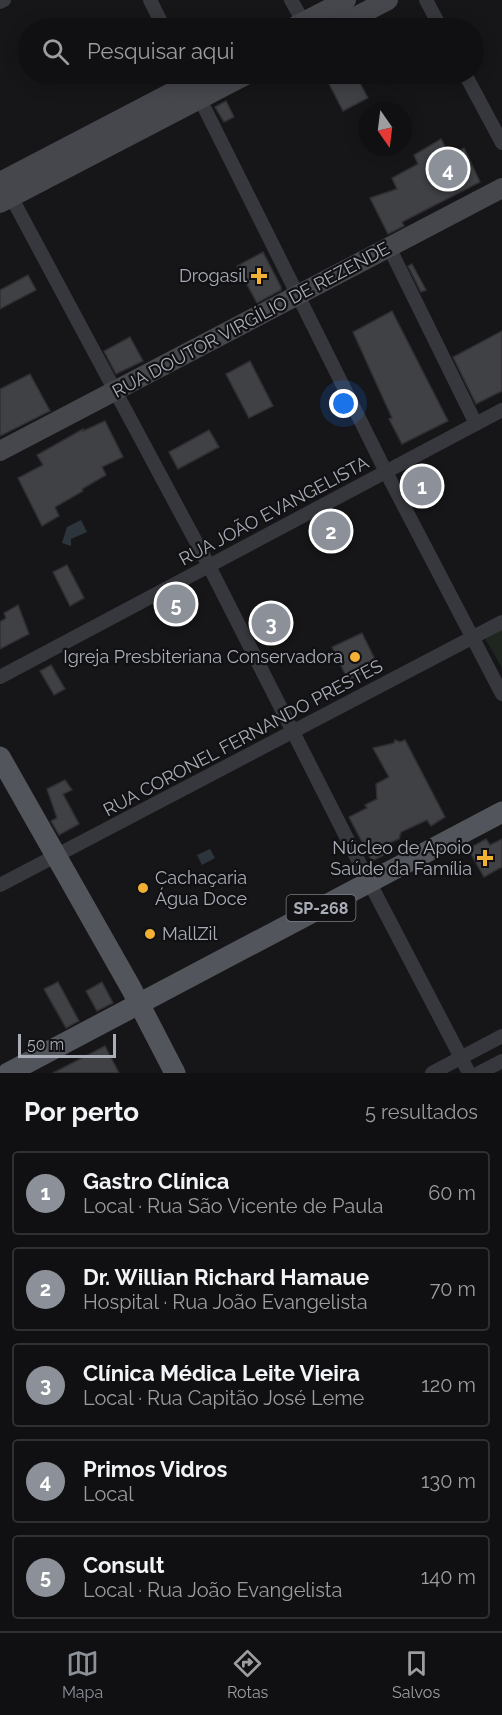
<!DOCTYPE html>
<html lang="pt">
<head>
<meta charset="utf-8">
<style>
  :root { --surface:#101012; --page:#19191b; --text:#f1f3f6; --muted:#9c9d9f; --line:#303032; --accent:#8c9099 }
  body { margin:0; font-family:Raleway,sans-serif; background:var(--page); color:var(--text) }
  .compass { position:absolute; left:358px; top:102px; width:54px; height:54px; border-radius:50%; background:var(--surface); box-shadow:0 3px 15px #0003; rotate:166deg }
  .scale { position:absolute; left:18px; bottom:15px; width:98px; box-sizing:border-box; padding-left:6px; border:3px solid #a8adb8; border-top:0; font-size:16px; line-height:21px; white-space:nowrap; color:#a8adb8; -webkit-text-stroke:4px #111113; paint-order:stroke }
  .you { position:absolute; left:344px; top:404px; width:21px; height:21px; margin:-15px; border:4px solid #fff; border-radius:50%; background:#1a73e8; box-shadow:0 0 0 9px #1a73e833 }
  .badge { display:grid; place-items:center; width:39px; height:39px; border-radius:50%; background:var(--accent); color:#fff; font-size:20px; font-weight:700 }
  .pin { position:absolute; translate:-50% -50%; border:3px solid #fff; box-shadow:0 2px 6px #0006 }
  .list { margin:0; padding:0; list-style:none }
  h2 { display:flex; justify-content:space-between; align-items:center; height:78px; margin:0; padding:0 24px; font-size:26px }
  h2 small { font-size:20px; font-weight:400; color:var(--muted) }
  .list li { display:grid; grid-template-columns:39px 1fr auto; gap:18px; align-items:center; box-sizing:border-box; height:84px; margin:0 12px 12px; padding:0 12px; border:2px solid var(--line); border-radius:6px }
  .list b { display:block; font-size:22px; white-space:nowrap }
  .list p { margin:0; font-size:20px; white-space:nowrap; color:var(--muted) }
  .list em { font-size:20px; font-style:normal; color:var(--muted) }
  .icon { flex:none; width:33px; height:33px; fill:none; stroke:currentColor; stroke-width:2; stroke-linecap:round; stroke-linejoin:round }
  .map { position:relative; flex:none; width:502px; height:1073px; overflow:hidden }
  .search { position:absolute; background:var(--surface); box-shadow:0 3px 15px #0003; left:18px; right:18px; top:18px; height:66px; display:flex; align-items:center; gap:15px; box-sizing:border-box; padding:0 21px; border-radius:33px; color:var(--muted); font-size:22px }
  .sheet { height:558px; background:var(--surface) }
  nav { display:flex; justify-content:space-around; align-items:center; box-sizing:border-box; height:84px; border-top:2px solid var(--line); background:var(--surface); font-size:16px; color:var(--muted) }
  nav a { display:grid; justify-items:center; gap:3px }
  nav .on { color:var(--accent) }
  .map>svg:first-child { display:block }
  .green { fill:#1e261f }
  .water { fill:#2c353c }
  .building { fill:#404145; stroke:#303034; stroke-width:1.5 }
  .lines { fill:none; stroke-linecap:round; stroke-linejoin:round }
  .minor { stroke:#37383d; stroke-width:14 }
  .secondary { stroke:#45474d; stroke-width:20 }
  .primary { stroke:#53555c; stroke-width:21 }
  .poi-dot { fill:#f2b134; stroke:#111113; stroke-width:2 }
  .labels { text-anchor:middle; stroke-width:4.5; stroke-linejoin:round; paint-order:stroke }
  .shield { fill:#111113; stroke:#7b7e86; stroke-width:1.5 }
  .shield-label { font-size:16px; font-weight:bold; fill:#a8adb8 }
  .poi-label { font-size:18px; fill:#a8adb8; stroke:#111113; text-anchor:end }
  .street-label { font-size:18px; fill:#a8adb8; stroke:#111113 }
</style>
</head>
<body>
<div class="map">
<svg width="502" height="1073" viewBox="0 0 502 1073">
  <rect width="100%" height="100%" fill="#161618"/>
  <path class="green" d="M502,623V668L482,633Z"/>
  <g class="water">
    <path d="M81,520L87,532L71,539V546L62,543L67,527Z"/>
    <path d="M210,849L215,858L202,865L197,855Z"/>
  </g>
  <g class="building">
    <path d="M324,74H355L368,98L343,111Z"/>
    <path d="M226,101L234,117L224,122L215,107Z"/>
    <path d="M441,139L450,156L464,148L480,182L402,222L404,226L388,234L370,198L397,189L392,178L418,164L414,155Z"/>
    <path d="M263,252L281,287V290L257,303L237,266Z"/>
    <path d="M412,264L426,290L421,292L408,266Z"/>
    <path d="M28,275L36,290L0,309V290Z"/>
    <path d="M392,311L448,421L402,444L389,419L392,418L353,332Z"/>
    <path d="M502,331V391L476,404L453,357Z"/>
    <path d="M130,337L143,361L116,374L104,351Z"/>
    <path d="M250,361L273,406L249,418L226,374Z"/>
    <path d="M30,374L50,411L0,436V389Z"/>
    <path d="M105,421L123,457L102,467L106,475L82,489L83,491L55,507L59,516L42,526L18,478L43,465L37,455L83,429V431Z"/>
    <path d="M209,430L219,447L178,469L169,452Z"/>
    <path d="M429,465L443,494L416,507L402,479Z"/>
    <path d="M67,565L84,598L70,606L53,572Z"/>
    <path d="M189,587L197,605L163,621L155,605Z"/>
    <path d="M18,605L29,634L0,649V622L6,618L4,613Z"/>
    <path d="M281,610L288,621L261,636L254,624Z"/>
    <path d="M362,633L378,666L348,680L332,647Z"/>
    <path d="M51,665L65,689L54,695L40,671Z"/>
    <path d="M395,740L400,742L405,740L445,817L431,826L427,820L401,832L399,839L382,846L386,854L372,861L349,817L367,808L365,805L377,799L376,784L389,777L373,748L394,743Z"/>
    <path d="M65,780L72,790L63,794L79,824L59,835L51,821L57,818L47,789Z"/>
    <path d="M486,839L490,845L502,839V867L484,877L468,849Z"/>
    <path d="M58,982L79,1021L66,1028L44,989Z"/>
    <path d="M102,982L113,1003L97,1011L86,991Z"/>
    <path d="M105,1046L119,1073H53Z"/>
  </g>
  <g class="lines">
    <g class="minor">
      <path d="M150,0L164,28"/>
      <path d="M291,0L307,28"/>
      <path d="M426,0L441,28"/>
      <path d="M0,2L4,0"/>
      <path d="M465,74L502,143"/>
      <path d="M196,91L386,472L502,694"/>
      <path d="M8,191L209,566L363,870L469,1073"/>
      <path d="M389,247L476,424"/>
      <path d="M0,677L502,410"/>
      <path d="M0,885L502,622"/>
      <path d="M432,1073L502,1036"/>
      <path d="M479,1073L502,1061"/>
    </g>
    <g class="secondary">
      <path d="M292,28L346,0"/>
      <path d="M334,28L388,0"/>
      <path d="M0,182L207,74"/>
      <path d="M0,203L248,74"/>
      <path d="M0,451L502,188"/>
    </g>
    <g class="primary">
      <path d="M0,757L131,988L175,1073"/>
      <path d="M8,1073L502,812"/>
    </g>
  </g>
  <g class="poi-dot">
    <path d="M256 267h6v6h6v6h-6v6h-6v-6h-6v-6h6z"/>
    <circle cx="355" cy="657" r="6"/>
    <path d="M482 849h6v6h6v6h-6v6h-6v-6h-6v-6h6z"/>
    <circle cx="143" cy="888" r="6"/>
    <circle cx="150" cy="934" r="6"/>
  </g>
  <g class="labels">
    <rect class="shield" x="286.5" y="895" width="69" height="26" rx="4.5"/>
    <g class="shield-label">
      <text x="321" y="914">SP-268</text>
    </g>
    <g class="poi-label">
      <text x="247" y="282">Drogasil</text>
      <text x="343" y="663">Igreja Presbiteriana Conservadora</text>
      <text x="472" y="854">Núcleo de Apoio<tspan x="472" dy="21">Saúde da Família</tspan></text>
      <text x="155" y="884" text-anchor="start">Cachaçaria<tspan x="155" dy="21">Água Doce</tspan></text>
      <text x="162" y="940" text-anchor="start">MallZil</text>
    </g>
    <g class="street-label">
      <text transform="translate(251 320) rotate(-28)" y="6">RUA DOUTOR VIRGÍLIO DE REZENDE</text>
      <text transform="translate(274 511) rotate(-28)" y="6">RUA JOÃO EVANGELISTA</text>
      <text transform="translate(243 738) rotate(-28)" y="6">RUA CORONEL FERNANDO PRESTES</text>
    </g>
  </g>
</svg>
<svg class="compass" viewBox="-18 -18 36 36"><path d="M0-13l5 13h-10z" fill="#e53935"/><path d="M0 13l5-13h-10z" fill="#9c9d9f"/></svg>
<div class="scale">50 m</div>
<div class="you"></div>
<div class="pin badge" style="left:422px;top:486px">1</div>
<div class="pin badge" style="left:331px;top:531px">2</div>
<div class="pin badge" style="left:271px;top:623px">3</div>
<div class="pin badge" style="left:448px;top:169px">4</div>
<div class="pin badge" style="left:176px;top:604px">5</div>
<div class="search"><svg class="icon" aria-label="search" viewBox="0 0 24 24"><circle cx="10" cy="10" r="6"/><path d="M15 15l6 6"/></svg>Pesquisar aqui</div>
</div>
<section class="sheet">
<h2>Por perto<small>5 resultados</small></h2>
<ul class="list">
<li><span class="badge">1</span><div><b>Gastro Clínica</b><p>Local · Rua São Vicente de Paula</p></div><em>60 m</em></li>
<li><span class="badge">2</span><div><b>Dr. Willian Richard Hamaue</b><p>Hospital · Rua João Evangelista</p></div><em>70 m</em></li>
<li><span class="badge">3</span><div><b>Clínica Médica Leite Vieira</b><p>Local · Rua Capitão José Leme</p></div><em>120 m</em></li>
<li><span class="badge">4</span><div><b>Primos Vidros</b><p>Local</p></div><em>130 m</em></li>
<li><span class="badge">5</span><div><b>Consult</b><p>Local · Rua João Evangelista</p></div><em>140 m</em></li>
</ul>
</section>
<nav>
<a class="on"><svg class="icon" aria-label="map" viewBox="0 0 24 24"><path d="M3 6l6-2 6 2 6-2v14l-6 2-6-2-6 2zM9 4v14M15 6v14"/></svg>Mapa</a>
<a><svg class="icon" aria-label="directions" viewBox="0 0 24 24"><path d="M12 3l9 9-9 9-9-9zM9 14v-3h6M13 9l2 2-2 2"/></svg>Rotas</a>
<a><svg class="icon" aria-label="saved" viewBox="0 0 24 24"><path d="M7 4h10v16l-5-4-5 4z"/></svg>Salvos</a>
</nav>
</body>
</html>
